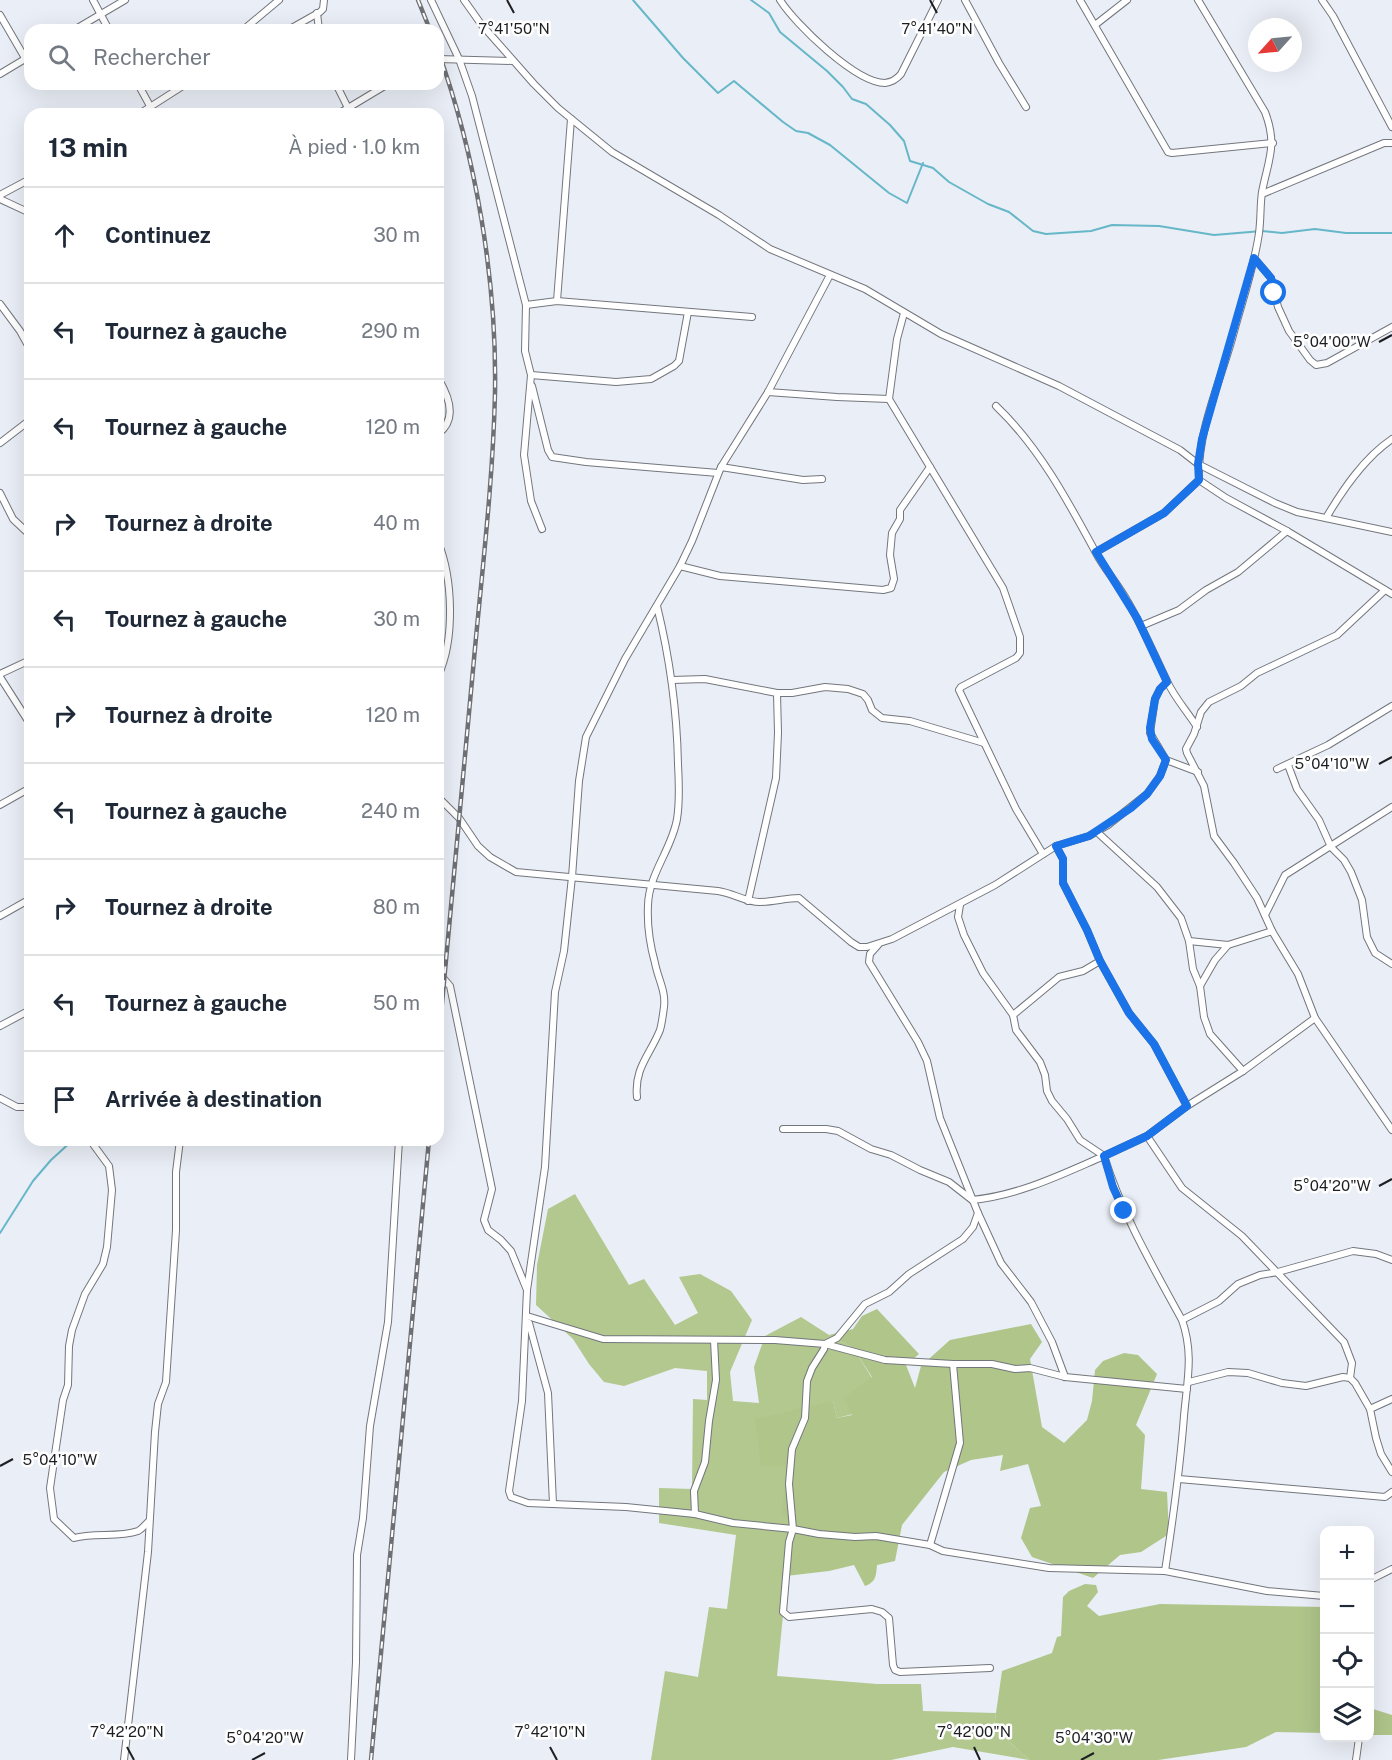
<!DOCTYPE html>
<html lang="fr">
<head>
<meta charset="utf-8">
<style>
  :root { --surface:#fff; --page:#f6f6f7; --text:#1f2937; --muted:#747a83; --line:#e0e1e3 }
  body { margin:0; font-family:"Public Sans",sans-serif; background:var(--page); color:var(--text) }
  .controls { position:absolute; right:18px; bottom:18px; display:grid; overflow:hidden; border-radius:12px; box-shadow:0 6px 24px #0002 }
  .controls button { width:54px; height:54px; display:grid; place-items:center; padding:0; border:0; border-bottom:2px solid var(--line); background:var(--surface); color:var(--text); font:30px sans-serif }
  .compass { position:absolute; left:1248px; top:18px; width:54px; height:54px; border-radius:50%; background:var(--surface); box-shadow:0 6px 24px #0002; rotate:243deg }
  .stop { position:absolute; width:18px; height:18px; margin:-14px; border:4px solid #1a73e8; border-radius:50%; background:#fff }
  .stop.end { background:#1a73e8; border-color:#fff; box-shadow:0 2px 6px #0008 }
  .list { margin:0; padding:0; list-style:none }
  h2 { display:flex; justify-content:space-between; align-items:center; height:78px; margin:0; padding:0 24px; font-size:26px }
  h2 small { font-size:20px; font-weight:400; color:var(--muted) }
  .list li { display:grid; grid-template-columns:39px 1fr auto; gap:18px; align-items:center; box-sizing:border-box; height:96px; padding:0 24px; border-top:2px solid var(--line) }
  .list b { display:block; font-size:22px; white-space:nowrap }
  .list em { font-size:20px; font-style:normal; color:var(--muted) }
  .icon { flex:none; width:33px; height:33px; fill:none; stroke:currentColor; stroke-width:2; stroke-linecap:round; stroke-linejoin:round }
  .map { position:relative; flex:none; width:1392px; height:1760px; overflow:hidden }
  .search { position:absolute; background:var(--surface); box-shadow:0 6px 24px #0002; left:24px; top:24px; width:420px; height:66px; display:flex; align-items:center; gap:15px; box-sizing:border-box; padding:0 21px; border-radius:18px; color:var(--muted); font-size:22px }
  .panel { position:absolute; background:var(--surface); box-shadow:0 6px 24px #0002; left:24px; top:108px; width:420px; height:1038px; border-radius:18px }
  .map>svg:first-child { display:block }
  .green { fill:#b2c88e }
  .forest { fill:#afc58a }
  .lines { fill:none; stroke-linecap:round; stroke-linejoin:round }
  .stream { stroke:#66b7c8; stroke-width:2 }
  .minor-casing { stroke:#73767d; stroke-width:8 }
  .minor { stroke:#fff; stroke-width:6 }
  .rail-casing { stroke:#6e7075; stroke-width:4.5 }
  .rail { stroke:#fff; stroke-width:2; stroke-dasharray:7; stroke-linecap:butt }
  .route { stroke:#1a73e8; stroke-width:8 }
  .ticks { fill:none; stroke:#1e1f22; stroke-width:2 }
  .ticks-label { font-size:15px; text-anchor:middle; fill:#1e1f22; stroke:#fff; stroke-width:5; stroke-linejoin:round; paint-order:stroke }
</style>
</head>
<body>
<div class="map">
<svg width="1392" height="1760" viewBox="0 0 1392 1760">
  <rect width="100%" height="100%" fill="#eaeef6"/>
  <path class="green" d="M575,1194L629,1285L644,1279L675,1325L698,1313L679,1277L700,1274L731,1291L752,1320L730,1372L733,1401L759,1403L754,1367L765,1336L801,1317L829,1335L853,1348L872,1378L853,1414L837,1418L833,1401L788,1467L792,1524L777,1676L877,1684H921L923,1711L996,1713L994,1727L1029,1760L953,1747L891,1760H651L665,1671L698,1677L709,1607L727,1609L736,1535L659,1523V1488L692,1489L693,1399L707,1400V1371L675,1368L624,1386L604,1382L589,1364L573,1339L536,1305L537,1265L548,1209Z"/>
  <g class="forest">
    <path d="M877,1309L919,1354L906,1365L915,1388L921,1366L950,1340L1031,1324L1042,1342L1030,1359L1042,1427L1064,1443L1087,1420L1092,1401L1095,1370L1103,1361L1124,1353L1138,1355L1157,1374L1136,1425L1145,1435L1141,1489L1167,1492L1169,1534L1141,1552L1120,1555L1093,1578L1032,1557L1021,1538L1030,1508L1041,1506L1028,1464L1000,1471L1003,1455L971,1460L944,1472L902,1525L895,1561L877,1565C876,1576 876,1582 865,1586L854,1565L829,1571L786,1576L792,1524L781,1512L788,1467L761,1466L755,1419L833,1401L837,1418L852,1415L844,1398L872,1377L853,1348L829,1335L853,1329L862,1316Z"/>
    <path d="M1085,1584L1096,1585L1098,1592L1087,1606L1099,1616L1160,1604L1324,1607V1733L1276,1732L1246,1747L1158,1760H1029L994,1727L1002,1671L1052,1653L1057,1637L1061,1636L1063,1597L1069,1591Z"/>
    <path d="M1370,1696L1373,1709L1392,1715V1735H1370Z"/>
  </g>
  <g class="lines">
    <g class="stream">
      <path d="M633,0L683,58L718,93L734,81L783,122L796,131L808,133L830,145L889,193L907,203L923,163"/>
      <path d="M751,0L769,13L780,32L827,71L843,87L852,99L866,104L890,125L904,141L910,161L933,168L949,182L988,204L1009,212L1033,231L1046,234L1091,231L1112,225L1159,226L1214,235L1262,231L1282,233L1315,229L1346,233H1392"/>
      <path d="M0,1233L33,1181L51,1160L73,1140"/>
    </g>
    <defs>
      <g id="minor">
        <path d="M93,0L109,30"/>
        <path d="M431,0L459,59L472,96L526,305L525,351L531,375L524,455L531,501L542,529"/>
        <path d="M464,0L481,24L534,84L558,108L612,152L719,215L770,249L865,289L941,334L1059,386L1180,450L1198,464L1275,503L1297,512L1392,532"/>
        <path d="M780,0C795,24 856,83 885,83C892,82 897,79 901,74L938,0"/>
        <path d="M965,0L999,63L1026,107"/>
        <path d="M1080,0L1168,152L1172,153L1273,143"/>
        <path d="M1198,0L1265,112C1278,146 1268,160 1262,192C1260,205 1261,219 1259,233C1254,269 1241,304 1232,339C1219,385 1197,433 1199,480L1226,498L1287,531L1392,594"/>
        <path d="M1322,0L1333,16L1392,127"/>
        <path d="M317,13L319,30"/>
        <path d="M0,15L25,58"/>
        <path d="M1095,25L1127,0"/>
        <path d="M74,30L125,0"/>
        <path d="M243,30L279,0"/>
        <path d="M288,30L320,12L323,9L324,0"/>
        <path d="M438,59L513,61"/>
        <path d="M0,74L30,56"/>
        <path d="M138,84L150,106"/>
        <path d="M336,84L348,108"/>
        <path d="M139,114L186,84"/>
        <path d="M338,114L388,84"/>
        <path d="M1262,194L1384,143H1392"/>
        <path d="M0,195L30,179"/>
        <path d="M0,199L30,213"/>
        <path d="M1254,258L1271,278L1278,307L1289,331L1310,360L1316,365L1327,363L1392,327"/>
        <path d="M557,301L571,119"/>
        <path d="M0,304L20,331L30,349"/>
        <path d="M526,305L557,301L752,317"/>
        <path d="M904,313L897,339L889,399L1003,588L1020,637V653L1016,658L961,687L959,690L1016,809L1043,854"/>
        <path d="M531,375L616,382L651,379L674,366L679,361L688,312"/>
        <path d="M438,378C449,396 458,419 438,434"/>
        <path d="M532,386L548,450L552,457L586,462L718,473"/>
        <path d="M768,392L837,397L889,399"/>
        <path d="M996,406C1039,447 1068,501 1096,553C1105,570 1119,585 1128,602C1143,628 1154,654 1167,681C1174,697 1187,711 1197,727"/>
        <path d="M0,443L30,420"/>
        <path d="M721,467L803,480L822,479"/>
        <path d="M0,493L13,519L30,535"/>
        <path d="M1326,518C1343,489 1364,458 1392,439"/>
        <path d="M438,542C453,579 455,640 438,676"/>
        <path d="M1096,552L1164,513L1199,480"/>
        <path d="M680,566L720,576L883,590L891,588L894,579L890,555L892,533L900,519V510L930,467"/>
        <path d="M1385,590L1337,635L1257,673L1241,686L1209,702L1201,712L1194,734L1186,749L1187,753L1204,786L1214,836L1234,863L1257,898L1272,931L1298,974L1315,1018L1392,1130"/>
        <path d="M1141,626L1179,610L1206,590L1238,572L1287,531"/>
        <path d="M0,674L30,660"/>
        <path d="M0,677L30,724"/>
        <path d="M672,680L705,679L777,693H792L825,687L848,689L863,694L868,700L872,710L882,718L910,721L984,743"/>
        <path d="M1167,682L1160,689L1155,699L1150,733L1166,760L1198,772"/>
        <path d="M1288,765L1297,789L1319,820L1331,847L1344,860L1351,872L1362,900L1367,937L1375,953L1392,964"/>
        <path d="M1277,769L1328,745L1392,706"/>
        <path d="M438,772V777"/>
        <path d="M438,797L459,818L478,846L490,857L516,872L718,891C733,893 745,902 760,902C773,902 786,898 799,898L851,942L859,947H867L892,939L995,885L1056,846L1089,836L1108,825L1147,794L1160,776L1166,760"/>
        <path d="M0,805L30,788"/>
        <path d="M1097,832L1157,887L1181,918L1189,941L1193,969L1200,986L1204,1017L1210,1034L1243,1071L1187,1106L1147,1136L1104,1156C1122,1214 1153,1267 1182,1320C1194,1354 1187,1381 1184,1416C1180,1468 1173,1519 1165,1571"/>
        <path d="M1056,846L1063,859V883L1087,930L1100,961L1129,1013L1154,1044L1187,1106"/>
        <path d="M748,901L776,778L778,733L777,693"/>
        <path d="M960,905L958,917L964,935L983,973L1013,1015L1016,1030L1040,1062L1045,1075L1047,1091L1052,1101L1067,1119L1080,1140L1104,1156"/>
        <path d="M1265,915L1285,875L1392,807"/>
        <path d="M0,916L30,899"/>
        <path d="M1189,941L1228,945L1272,931"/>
        <path d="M878,945L870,954L869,962L918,1042L927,1061L940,1118L978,1213L1001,1263L1031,1302L1052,1342L1065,1377"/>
        <path d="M438,972L450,986L492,1189L484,1220L488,1230L501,1240L511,1251L527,1290L522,1401L509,1491L511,1497L528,1503L626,1507L695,1514L733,1523L793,1529L819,1534L855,1537L876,1536L930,1545L943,1551L1049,1568L1165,1571L1267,1591L1324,1596"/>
        <path d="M1200,986L1215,960L1228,945"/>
        <path d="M1013,1015L1059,977L1083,971L1100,961"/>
        <path d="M0,1026L30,1010"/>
        <path d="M1243,1071L1315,1018"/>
        <path d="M637,1097C634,1068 650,1055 660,1030C662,1023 663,1014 664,1007C666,991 658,979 655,963C650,945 647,924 648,905C649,873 672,849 677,819C680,801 679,782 678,764C677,710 670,659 657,606"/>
        <path d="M0,1098L17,1107H30"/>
        <path d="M783,1129H826L838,1131L871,1149L891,1155L920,1170L949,1182L972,1200C1020,1195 1060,1175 1104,1156"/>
        <path d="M1147,1136L1182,1188L1242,1236L1344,1342L1352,1363L1350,1378"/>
        <path d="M90,1140L109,1166L112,1190L107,1247L103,1264L85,1294L72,1330L69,1346L68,1385L63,1400L50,1488L54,1519L74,1538C94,1532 118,1538 138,1531C142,1529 145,1525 149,1521"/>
        <path d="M527,1290L545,1167L555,992L564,951L572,877L579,781L586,737L625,659L680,566L692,541L721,467L768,392L830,275"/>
        <path d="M527,1316L603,1339L775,1340L825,1344L837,1338L865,1304L889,1292L909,1274L963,1239L973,1227L978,1213"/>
        <path d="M1182,1320L1219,1301L1238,1284L1260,1275L1278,1272L1353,1251L1376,1254L1392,1260"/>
        <path d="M529,1323L548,1393L553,1504"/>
        <path d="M953,1364L885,1360L825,1344L824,1349L812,1368L807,1381L805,1418L792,1449L789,1484L793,1529L789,1542L783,1612L789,1617L872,1609L882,1612L889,1618L893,1665L895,1670L900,1672L990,1668"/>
        <path d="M1189,1382L1228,1372L1248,1373L1282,1383L1306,1386L1343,1377L1350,1378L1355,1383L1370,1409L1376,1438L1381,1454L1392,1472"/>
        <path d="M1370,1409L1392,1399"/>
        <path d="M1179,1479L1385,1497L1392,1492"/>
        <path d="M695,1514L694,1491L705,1462L709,1421L716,1380L714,1340"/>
        <path d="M930,1545L960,1443L953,1364H992L1015,1369L1030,1368L1065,1377L1187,1389"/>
        <path d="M1370,1580L1392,1569"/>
        <path d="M124,1760L148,1552L155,1432L158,1404L166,1382L176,1230V1172L180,1140"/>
        <path d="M351,1760L356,1662L357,1555L363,1518L370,1426L388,1322L399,1140"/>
        <path d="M1356,1760L1359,1738"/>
      </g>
    </defs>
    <use href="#minor" class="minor-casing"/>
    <use href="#minor" class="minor"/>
    <defs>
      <g id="rail">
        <path d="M418,0L430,30"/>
        <path d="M438,51C476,156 497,281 495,393C493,482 482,571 474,659C462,788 450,917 438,1046"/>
        <path d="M371,1760L429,1140"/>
      </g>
    </defs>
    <use href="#rail" class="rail-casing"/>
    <use href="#rail" class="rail"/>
  </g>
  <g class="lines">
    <path class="route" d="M1124,1211L1113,1187L1104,1156L1147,1136L1187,1106L1154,1044L1129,1013L1100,961L1087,930L1063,883V859L1056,846L1089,836L1131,808L1147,794L1160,776L1166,760L1152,739L1150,728L1155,699L1160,689L1167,682L1137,618L1096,552L1164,513L1199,480L1198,464L1202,439L1254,258L1271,278L1274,293"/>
  </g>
  <path class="ticks" d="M507,0L514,13M930,0L937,13M1379,342L1392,335M1379,764L1392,757M1379,1186L1392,1179M0,1466L13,1459M127,1747L134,1760M550,1747L557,1760M974,1747L980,1760M252,1760L265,1753M1081,1760L1094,1753"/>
  <g class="ticks-label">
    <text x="514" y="34">7°41'50"N</text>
    <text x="937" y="34">7°41'40"N</text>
    <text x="1332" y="347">5°04'00"W</text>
    <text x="1332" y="769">5°04'10"W</text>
    <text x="1332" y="1191">5°04'20"W</text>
    <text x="60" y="1465">5°04'10"W</text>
    <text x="127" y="1737">7°42'20"N</text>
    <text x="550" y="1737">7°42'10"N</text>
    <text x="974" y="1737">7°42'00"N</text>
    <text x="265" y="1743">5°04'20"W</text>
    <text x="1094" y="1743">5°04'30"W</text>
  </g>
</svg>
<div class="controls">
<button>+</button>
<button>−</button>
<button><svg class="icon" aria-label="locate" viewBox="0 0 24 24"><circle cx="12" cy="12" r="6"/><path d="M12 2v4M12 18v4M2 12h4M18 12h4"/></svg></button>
<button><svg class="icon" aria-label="layers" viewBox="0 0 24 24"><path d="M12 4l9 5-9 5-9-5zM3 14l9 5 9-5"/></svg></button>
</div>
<svg class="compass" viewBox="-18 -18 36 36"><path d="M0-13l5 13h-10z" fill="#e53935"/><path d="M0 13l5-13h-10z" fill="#747a83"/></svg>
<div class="stop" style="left:1274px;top:293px"></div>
<div class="stop end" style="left:1124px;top:1211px"></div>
<div class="search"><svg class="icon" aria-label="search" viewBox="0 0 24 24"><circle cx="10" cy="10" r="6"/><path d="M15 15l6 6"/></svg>Rechercher</div>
<section class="panel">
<h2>13 min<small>À pied · 1.0 km</small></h2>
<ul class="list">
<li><svg class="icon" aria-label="ahead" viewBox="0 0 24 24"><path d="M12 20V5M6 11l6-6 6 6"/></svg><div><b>Continuez</b></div><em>30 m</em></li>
<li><svg class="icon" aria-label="left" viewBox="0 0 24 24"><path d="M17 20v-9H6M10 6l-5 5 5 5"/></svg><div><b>Tournez à gauche</b></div><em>290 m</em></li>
<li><svg class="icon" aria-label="left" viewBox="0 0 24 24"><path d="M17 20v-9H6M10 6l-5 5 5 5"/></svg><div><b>Tournez à gauche</b></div><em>120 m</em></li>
<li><svg class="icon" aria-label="right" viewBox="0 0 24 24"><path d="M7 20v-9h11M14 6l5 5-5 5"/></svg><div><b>Tournez à droite</b></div><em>40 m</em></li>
<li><svg class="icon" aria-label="left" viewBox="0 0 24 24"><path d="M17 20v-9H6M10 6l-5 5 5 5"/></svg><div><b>Tournez à gauche</b></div><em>30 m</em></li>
<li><svg class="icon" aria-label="right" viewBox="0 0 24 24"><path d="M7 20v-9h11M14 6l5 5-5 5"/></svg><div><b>Tournez à droite</b></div><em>120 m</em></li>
<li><svg class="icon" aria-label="left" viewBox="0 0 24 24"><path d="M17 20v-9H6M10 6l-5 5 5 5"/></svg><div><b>Tournez à gauche</b></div><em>240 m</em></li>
<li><svg class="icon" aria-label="right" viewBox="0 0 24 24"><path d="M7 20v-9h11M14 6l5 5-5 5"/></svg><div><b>Tournez à droite</b></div><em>80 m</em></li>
<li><svg class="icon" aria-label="left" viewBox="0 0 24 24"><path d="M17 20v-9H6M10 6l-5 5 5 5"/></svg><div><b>Tournez à gauche</b></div><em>50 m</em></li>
<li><svg class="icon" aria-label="arrive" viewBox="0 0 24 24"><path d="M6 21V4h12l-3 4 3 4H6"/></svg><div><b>Arrivée à destination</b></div></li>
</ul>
</section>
</div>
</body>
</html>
